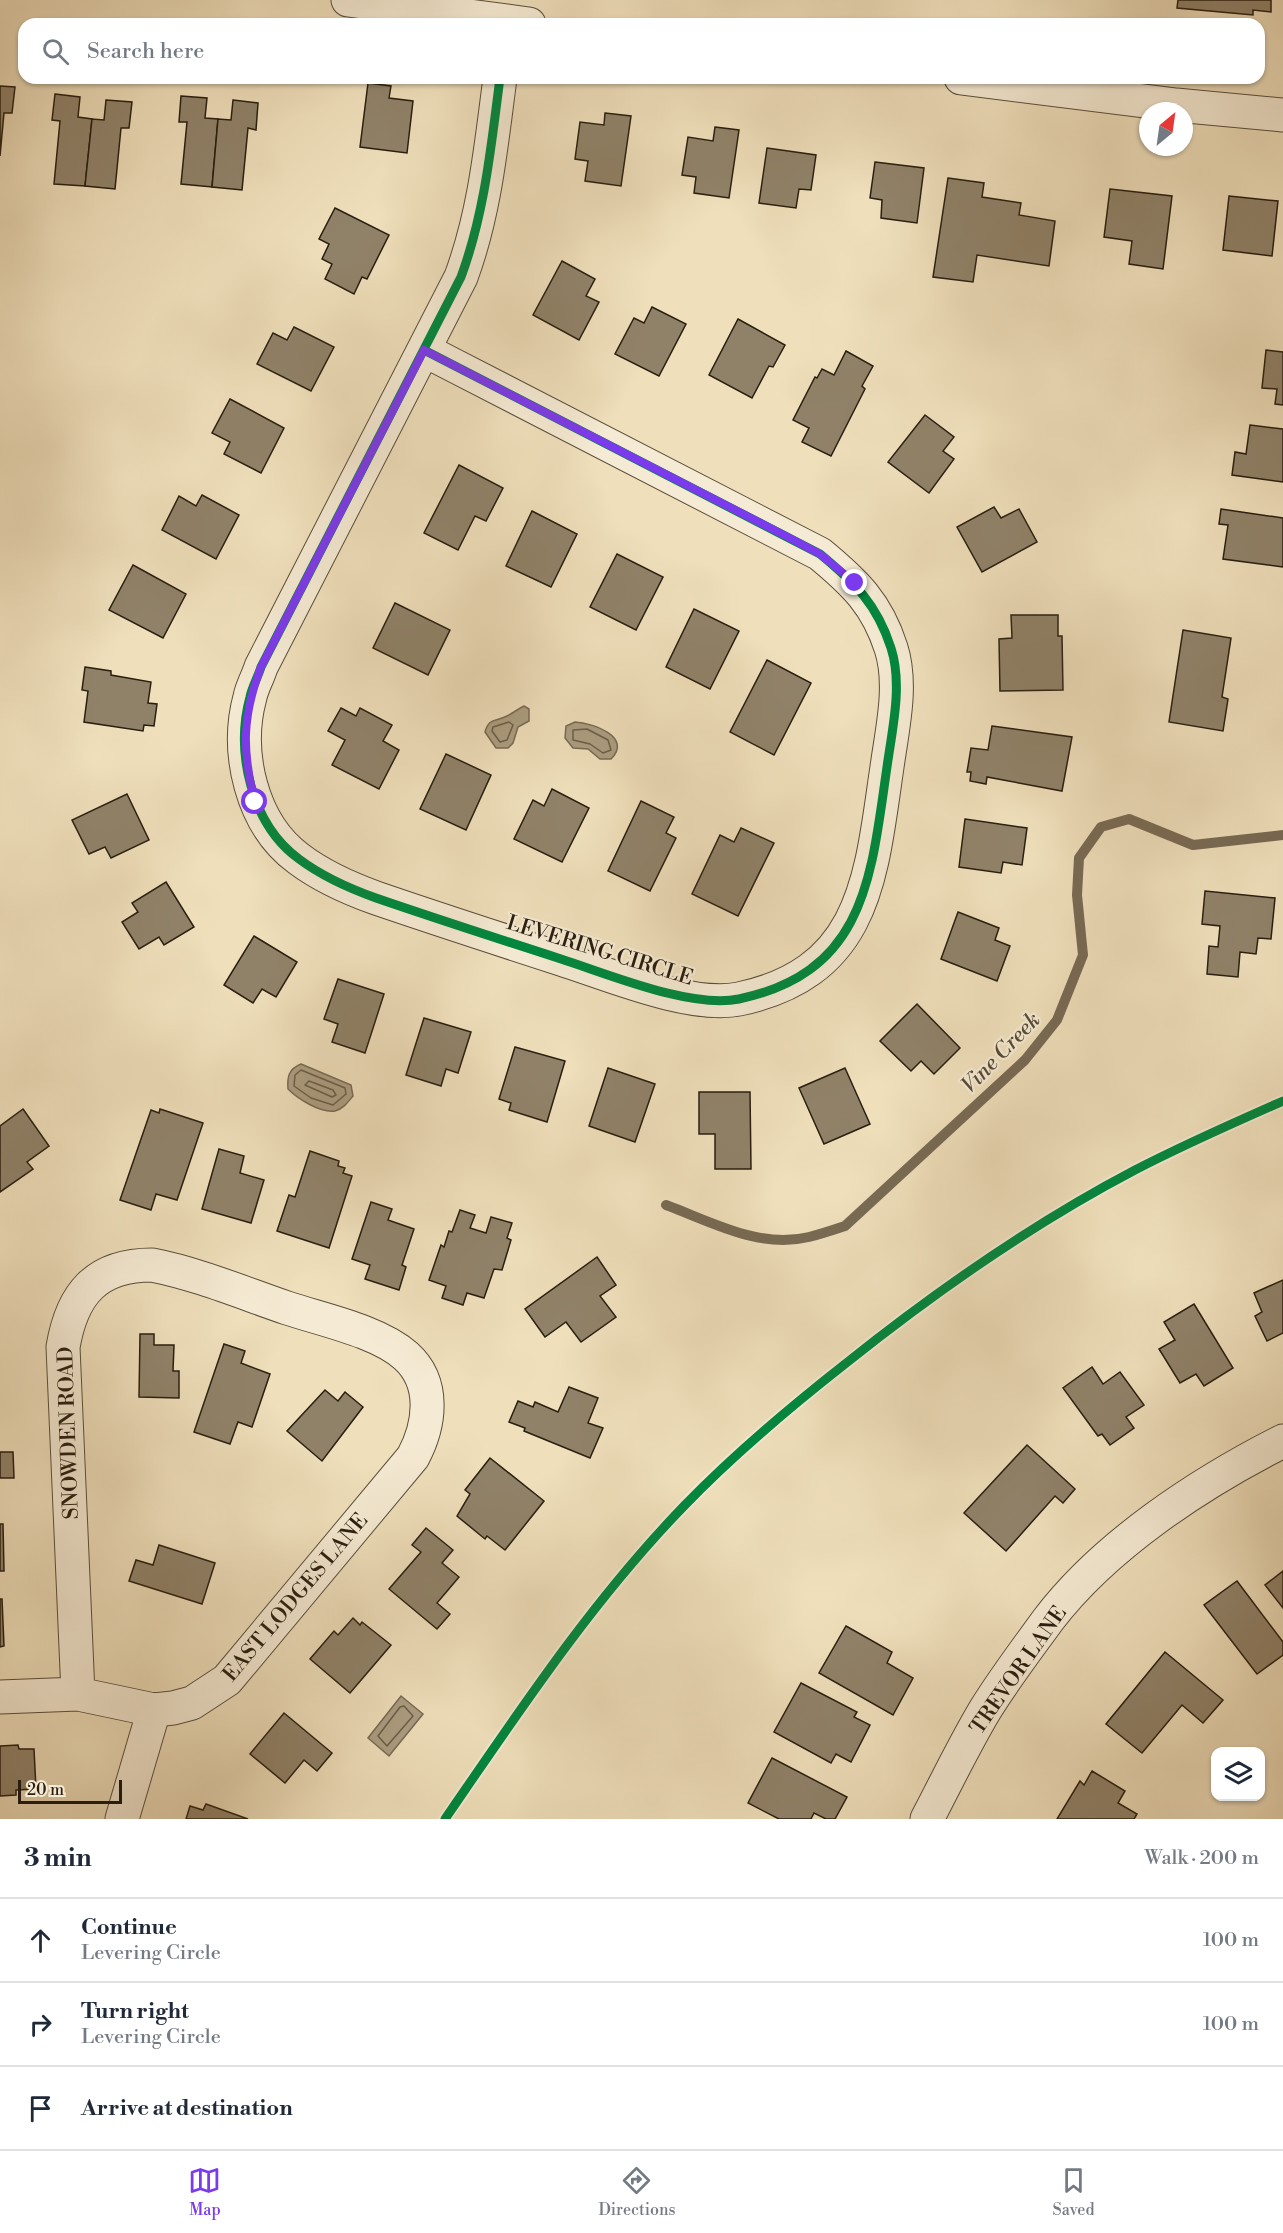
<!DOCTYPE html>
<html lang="en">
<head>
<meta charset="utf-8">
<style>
  :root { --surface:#fff; --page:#f6f6f7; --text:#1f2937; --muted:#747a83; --line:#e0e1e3; --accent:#7c3aed }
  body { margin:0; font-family:"Libre Bodoni",serif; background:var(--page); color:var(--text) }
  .controls { position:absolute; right:18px; bottom:18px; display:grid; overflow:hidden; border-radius:12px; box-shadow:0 2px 4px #0004 }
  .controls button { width:54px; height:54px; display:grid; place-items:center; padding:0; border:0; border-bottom:2px solid var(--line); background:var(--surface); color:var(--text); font:30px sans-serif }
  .compass { position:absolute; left:1139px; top:102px; width:54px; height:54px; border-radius:50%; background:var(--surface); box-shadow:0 2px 4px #0004; rotate:29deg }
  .scale { position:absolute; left:18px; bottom:15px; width:104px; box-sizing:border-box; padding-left:6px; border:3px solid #291e10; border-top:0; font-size:16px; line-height:21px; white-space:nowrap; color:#291e10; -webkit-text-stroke:4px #f5ead3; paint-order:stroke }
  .stop { position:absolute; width:18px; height:18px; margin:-14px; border:4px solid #7c3aed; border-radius:50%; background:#fff }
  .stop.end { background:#7c3aed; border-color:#fff; box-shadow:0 2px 6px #0008 }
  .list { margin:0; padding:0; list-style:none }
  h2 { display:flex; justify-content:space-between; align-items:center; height:78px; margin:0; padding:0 24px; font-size:26px }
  h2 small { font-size:20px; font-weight:400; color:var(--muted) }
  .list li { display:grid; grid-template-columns:39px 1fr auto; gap:18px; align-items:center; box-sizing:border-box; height:84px; padding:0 24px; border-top:2px solid var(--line) }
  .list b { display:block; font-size:22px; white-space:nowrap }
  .list p { margin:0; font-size:20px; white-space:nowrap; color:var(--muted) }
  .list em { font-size:20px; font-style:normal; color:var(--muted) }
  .icon { flex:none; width:33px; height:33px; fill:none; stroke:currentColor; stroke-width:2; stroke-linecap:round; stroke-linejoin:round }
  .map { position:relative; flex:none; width:1283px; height:1819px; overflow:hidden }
  .search { position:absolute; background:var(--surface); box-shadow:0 2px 4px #0004; left:18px; right:18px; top:18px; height:66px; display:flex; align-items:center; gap:15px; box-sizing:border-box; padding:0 21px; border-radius:18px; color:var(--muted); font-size:22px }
  .sheet { height:330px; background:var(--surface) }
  nav { display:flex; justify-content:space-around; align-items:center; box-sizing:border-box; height:84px; border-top:2px solid var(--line); background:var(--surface); font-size:16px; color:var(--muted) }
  nav a { display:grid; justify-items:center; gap:3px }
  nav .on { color:var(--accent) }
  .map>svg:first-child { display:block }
  .water { fill:#ac9d81; stroke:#786a54; stroke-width:1.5 }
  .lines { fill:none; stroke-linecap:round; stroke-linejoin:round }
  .shore { stroke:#6a5e48; stroke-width:1.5 }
  .stream { stroke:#786a54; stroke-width:10 }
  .building { fill:#908269; stroke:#291e10; stroke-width:1.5 }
  .minor-casing { stroke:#5a4e3b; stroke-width:35 }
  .minor { stroke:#f5ead3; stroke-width:33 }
  .cycleway-casing { stroke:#f5ead3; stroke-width:13 }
  .cycleway { stroke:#00873e; stroke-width:9 }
  .route { stroke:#7c3aed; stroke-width:8 }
  .labels { text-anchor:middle; stroke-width:4.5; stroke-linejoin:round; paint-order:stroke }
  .street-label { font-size:21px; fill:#291e10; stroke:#f5ead3 }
  .water-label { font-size:22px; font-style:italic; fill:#574a38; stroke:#f5ead3 }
</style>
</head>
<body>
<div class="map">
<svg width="1283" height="1819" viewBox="0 0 1283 1819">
  <rect width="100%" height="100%" fill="#efdfbb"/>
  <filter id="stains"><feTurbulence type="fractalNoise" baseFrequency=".00333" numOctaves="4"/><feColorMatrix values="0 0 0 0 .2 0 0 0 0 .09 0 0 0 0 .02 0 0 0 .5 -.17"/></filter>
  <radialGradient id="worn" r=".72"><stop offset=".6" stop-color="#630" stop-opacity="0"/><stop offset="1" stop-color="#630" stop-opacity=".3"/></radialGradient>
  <g class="water">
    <path d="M524,706L529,709V721L518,727L513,743L508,748H496L485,732C489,717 496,722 507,716C513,713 518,709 524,706Z"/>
    <path d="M575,722C593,723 633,737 611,759H600L588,749L573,748L565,738L566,726Z"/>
    <path d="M301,1064L351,1085L353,1096C348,1102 343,1109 335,1111C320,1113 298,1099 288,1089C287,1076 289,1069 301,1064Z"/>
    <path d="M401,1696L423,1714L389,1756L368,1738Z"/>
  </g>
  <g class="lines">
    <g class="shore">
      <path d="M509,722L513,725L507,740L500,742L492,731L493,727Z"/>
      <path d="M587,729L608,740L611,750L603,753L590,744L573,740V730Z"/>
      <path d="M301,1070L345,1088L346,1094L333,1105L311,1098L294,1086L295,1075Z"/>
      <path d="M309,1081L333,1090L336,1095L332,1097L305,1085Z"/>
      <path d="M404,1706L413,1716L387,1746L378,1736L400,1707Z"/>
    </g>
    <path class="stream" d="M666,1205C712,1222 759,1249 809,1237C821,1234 833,1230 845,1226L1025,1060L1057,1020L1083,955L1077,895L1079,858L1101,827L1129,819L1193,845L1283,835"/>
  </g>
  <g class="building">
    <path d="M1178,0H1271V12L1253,10V15L1177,8Z"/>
    <path d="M368,83L391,86L389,98L413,101L407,153L360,147Z"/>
    <path d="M0,86L15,87L12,113H4L0,156Z"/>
    <path d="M55,94L80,97L78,117L92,119L85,186L54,184L60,121L52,120Z"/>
    <path d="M181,96L207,98L205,118L218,119L212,187L181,184L187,122H179Z"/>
    <path d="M106,100L132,102L129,128H121L115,189L85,186L92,119L104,120Z"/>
    <path d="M233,100L258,103L256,130L248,128L242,190L212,187L218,119L231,120Z"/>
    <path d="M605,113L631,116L621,186L585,181L588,161L575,159L580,122L604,125Z"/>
    <path d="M715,127L739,130L729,198L694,193L696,177L682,175L688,137L713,141Z"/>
    <path d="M767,148L816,155L811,190L799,189L796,208L759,203Z"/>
    <path d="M875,162L924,168L917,223L881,218L882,200L870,198Z"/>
    <path d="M948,178L984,183L982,197L1021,203L1019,215L1055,221L1049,266L977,255L973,282L933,277Z"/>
    <path d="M1110,189L1172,196L1163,269L1129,264L1132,241L1104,237Z"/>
    <path d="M1229,196L1278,201L1272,256L1223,250Z"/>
    <path d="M335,208L389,235L367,279L362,277L354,294L325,279L332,264L322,259L329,244L319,239Z"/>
    <path d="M562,261L595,279L586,296L599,302L579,340L533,315Z"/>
    <path d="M652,307L686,324L659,376L615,354L634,318L644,323Z"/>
    <path d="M738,319L785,345L773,367L769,366L752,398L709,375Z"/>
    <path d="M294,327L334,347L311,391L257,364L273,333L287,340Z"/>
    <path d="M1266,350L1283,352V405L1275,404L1277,389L1262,388Z"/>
    <path d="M846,351L873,366L862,386L865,389L831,456L802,442L809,428L793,420L815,377L817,378L822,369L834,375Z"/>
    <path d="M230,399L284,428L261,473L224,454L230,442L212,433Z"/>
    <path d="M925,415L954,437L943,451L954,459L929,493L888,462Z"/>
    <path d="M1250,425L1283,429V482L1232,475L1235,452L1246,454Z"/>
    <path d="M459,465L503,488L486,521L475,516L458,550L424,533Z"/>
    <path d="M202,495L239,515L216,559L162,530L179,496L196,506Z"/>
    <path d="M994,507L1001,518L1019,509L1037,542L982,572L957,527Z"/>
    <path d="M1221,509L1283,518V567L1223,559L1228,525L1219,524Z"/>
    <path d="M532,511L577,534L551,587L506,566Z"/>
    <path d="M617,554L663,577L636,630L590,607Z"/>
    <path d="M133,565L186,594L163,638L109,610Z"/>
    <path d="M395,603L450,630L428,675L373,648Z"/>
    <path d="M694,609L739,631L710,689L666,667Z"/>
    <path d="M1011,615H1058V636H1062L1063,690L1000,691L999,639L1012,638Z"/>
    <path d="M1183,630L1231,638L1222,697L1228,699L1223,731L1169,722Z"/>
    <path d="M767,660L811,683L774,755L730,732Z"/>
    <path d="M85,667L111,671V675L151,682L148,703L157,704L154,726L144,725L143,731L84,722L88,691L82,690Z"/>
    <path d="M341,708L356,716L360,708L392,725L383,741L399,750L379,789L332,765L345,740L328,731Z"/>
    <path d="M992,726L1072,737L1062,791L987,777L986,784L970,781L971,772H967L971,748L988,750Z"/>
    <path d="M446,754L491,775L466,830L420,809Z"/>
    <path d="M552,789L589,808L562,862L514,839L533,800L544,806Z"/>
    <path d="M127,794L149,840L111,858L105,847L89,854L72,820Z"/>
    <path d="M641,801L674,817L666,833L676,838L650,891L608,871Z"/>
    <path d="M965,819L1027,828L1022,865L1003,862L1001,873L959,867Z"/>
    <path d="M741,828L774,843L738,916L692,894L720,835L734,842Z"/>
    <path d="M166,882L194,927L164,945L159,937L139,949L122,922L138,912L132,903Z"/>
    <path d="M1205,891L1275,898L1271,939L1258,938L1256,954L1240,952L1238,977L1207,974L1209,946L1218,947L1220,926L1202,924Z"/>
    <path d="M958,912L999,928L995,940L1010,946L997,981L941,959Z"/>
    <path d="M254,936L297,962L276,997L262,989L253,1003L224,985Z"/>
    <path d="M338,979L384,994L365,1053L332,1042L338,1024L324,1019Z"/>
    <path d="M917,1004L960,1048L934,1074L921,1061L911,1071L880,1041Z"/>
    <path d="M424,1018L471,1032L458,1073L446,1069L441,1086L406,1075Z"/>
    <path d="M515,1047L565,1061L547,1122L509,1110L511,1103L499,1099Z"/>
    <path d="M608,1068L655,1084L635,1142L589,1126Z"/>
    <path d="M845,1068L870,1124L824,1144L799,1088Z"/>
    <path d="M699,1092H750L751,1169H715V1134H699Z"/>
    <path d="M23,1109L49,1146L27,1162L33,1169L0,1192V1126Z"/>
    <path d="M160,1109L203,1123L177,1200L156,1194L151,1210L120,1200L151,1110L159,1113Z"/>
    <path d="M219,1149L244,1156L240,1173L264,1180L251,1223L202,1209Z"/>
    <path d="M310,1151L339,1161L338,1166L345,1168L343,1173L352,1176L329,1248L277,1231L289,1195L295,1197Z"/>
    <path d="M371,1202L392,1209L388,1220L414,1229L402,1265L406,1267L399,1290L365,1279L370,1265L352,1259Z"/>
    <path d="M460,1210L475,1215L470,1228L486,1233L491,1217L512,1223L507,1238L511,1240L502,1270L494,1269L484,1298L467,1293L463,1305L442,1298L446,1286L429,1280L441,1245L444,1247L449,1231L452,1232Z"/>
    <path d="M597,1257L616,1285L600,1296L616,1317L581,1342L566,1322L545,1337L525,1309Z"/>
    <path d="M1283,1280V1333L1267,1341L1255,1316L1262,1312L1254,1293Z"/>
    <path d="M1194,1304L1233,1368L1204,1386L1196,1374L1180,1383L1159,1349L1175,1340L1164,1322Z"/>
    <path d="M140,1334H154V1345H174L173,1371H179V1398L139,1397Z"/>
    <path d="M224,1344L245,1351L241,1363L270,1374L252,1427L238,1422L230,1444L194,1432Z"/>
    <path d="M1092,1367L1103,1384L1120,1372L1144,1405L1126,1417L1134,1428L1110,1445L1102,1434L1098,1436L1063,1388Z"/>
    <path d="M569,1387L598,1398L588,1423L603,1428L590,1458L524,1431L525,1428L509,1422L518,1401L533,1407L535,1402L558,1412Z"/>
    <path d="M325,1390L338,1401L345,1392L363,1407L322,1461L287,1431Z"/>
    <path d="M1027,1445L1075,1489L1063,1503L1055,1496L1006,1551L964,1513Z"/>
    <path d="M0,1452H13L14,1478H0Z"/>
    <path d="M490,1458L544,1501L505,1550L487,1536L485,1539L457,1516L470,1494L465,1490Z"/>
    <path d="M0,1524H3L4,1571H0Z"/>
    <path d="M426,1528L453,1550L442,1563L459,1577L437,1603L450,1614L437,1629L389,1589L421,1552L412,1545Z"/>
    <path d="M159,1545L215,1563L202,1604L129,1581L136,1560L153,1565Z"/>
    <path d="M1283,1571V1608L1265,1585Z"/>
    <path d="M1237,1581L1283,1642V1655L1257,1674L1204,1605Z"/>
    <path d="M0,1599H2L4,1646L0,1647Z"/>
    <path d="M353,1618L360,1625L362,1622L391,1645L350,1693L310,1659L334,1631L338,1635Z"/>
    <path d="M846,1626L892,1652L887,1663L913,1678L893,1715L819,1673Z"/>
    <path d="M1165,1652L1223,1700L1203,1723L1182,1705L1142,1753L1106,1724Z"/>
    <path d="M801,1683L857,1712L854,1717L870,1725L851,1762L836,1754L831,1763L774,1732Z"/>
    <path d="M284,1713L332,1753L317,1771L304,1760L285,1783L250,1754Z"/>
    <path d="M18,1745L19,1749H34L36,1789L16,1790V1795L0,1796V1746Z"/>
    <path d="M772,1758L847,1797L835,1819H826L814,1813L811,1819H779L748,1803Z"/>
    <path d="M1092,1771L1125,1791L1118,1803L1137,1814L1134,1819H1057L1080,1781L1084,1785Z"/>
    <path d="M206,1804L248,1819H186L190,1806L203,1810Z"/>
  </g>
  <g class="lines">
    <defs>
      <g id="minor">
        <path d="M348,0L529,24"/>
        <path d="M961,78L1176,105L1283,115"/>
        <path d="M424,350L820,554C855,583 877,604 891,648C903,685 892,730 887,767C871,875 867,972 739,999C691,1009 608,974 561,959C499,939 437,919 376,898C348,888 323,877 299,859C251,824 235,752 250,697C252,687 258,677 261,667L461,277C485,212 491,146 500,78"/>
        <path d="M0,1697L78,1694L154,1710L173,1708L192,1703L227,1680L413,1457C430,1425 436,1383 406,1356C378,1331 323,1320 287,1308C243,1293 198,1274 152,1265C96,1265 72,1294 63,1347L78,1694"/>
        <path d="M122,1819L154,1710"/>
        <path d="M927,1819C946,1783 964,1745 985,1710C1004,1679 1027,1649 1048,1620C1105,1545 1200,1483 1283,1441"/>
      </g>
    </defs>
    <use href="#minor" class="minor-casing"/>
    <use href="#minor" class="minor"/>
    <defs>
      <g id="cycleway">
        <path d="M424,350L820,554C855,583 877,604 891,648C903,685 892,730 887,767C871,875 867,972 739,999C691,1009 608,974 561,959C499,939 437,919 376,898C348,888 323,877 299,859C251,824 235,752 250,697C252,687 258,677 261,667L461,277C485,212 491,146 500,78"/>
        <path d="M445,1819C520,1710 592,1601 684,1506C734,1454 789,1408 845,1364C935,1292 1032,1224 1135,1170C1183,1145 1233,1123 1283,1101"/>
      </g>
    </defs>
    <use href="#cycleway" class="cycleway-casing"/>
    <use href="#cycleway" class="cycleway"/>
  </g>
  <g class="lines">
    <path class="route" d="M255,802C242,751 242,717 261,667L424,350L784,535L820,554L855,583"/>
  </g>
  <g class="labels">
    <g class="street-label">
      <text transform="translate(600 950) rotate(17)" y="7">LEVERING CIRCLE</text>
      <text transform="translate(68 1433) rotate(-92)" y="7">SNOWDEN ROAD</text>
      <text transform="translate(295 1597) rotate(-50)" y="7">EAST LODGES LANE</text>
      <text transform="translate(1018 1670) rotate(-55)" y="7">TREVOR LANE</text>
    </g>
    <g class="water-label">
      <text transform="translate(1000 1052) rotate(-46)" y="8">Vine Creek</text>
    </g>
  </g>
  <rect width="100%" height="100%" filter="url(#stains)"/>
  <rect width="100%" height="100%" fill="url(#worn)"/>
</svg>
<div class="controls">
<button><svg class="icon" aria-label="layers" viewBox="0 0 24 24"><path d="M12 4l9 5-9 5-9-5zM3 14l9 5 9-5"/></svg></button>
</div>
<svg class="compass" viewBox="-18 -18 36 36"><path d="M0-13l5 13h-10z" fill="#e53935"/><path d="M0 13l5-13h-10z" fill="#747a83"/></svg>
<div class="scale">20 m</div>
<div class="stop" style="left:255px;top:802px"></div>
<div class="stop end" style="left:855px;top:583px"></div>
<div class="search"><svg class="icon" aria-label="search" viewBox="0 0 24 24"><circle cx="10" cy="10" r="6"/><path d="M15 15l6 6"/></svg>Search here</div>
</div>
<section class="sheet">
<h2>3 min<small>Walk · 200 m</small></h2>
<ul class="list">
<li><svg class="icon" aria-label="ahead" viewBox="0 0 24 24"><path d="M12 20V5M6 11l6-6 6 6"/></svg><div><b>Continue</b><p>Levering Circle</p></div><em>100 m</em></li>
<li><svg class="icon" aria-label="right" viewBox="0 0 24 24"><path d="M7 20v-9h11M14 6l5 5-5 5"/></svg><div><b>Turn right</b><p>Levering Circle</p></div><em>100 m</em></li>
<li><svg class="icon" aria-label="arrive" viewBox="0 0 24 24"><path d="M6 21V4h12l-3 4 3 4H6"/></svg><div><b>Arrive at destination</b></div></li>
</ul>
</section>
<nav>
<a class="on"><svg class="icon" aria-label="map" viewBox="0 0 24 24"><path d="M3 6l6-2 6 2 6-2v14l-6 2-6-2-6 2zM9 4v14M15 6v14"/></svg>Map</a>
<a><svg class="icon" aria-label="directions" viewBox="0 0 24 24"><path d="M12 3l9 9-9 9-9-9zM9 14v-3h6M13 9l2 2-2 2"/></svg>Directions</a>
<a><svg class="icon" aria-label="saved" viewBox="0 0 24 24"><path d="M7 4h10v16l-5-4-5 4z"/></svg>Saved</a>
</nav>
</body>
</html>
